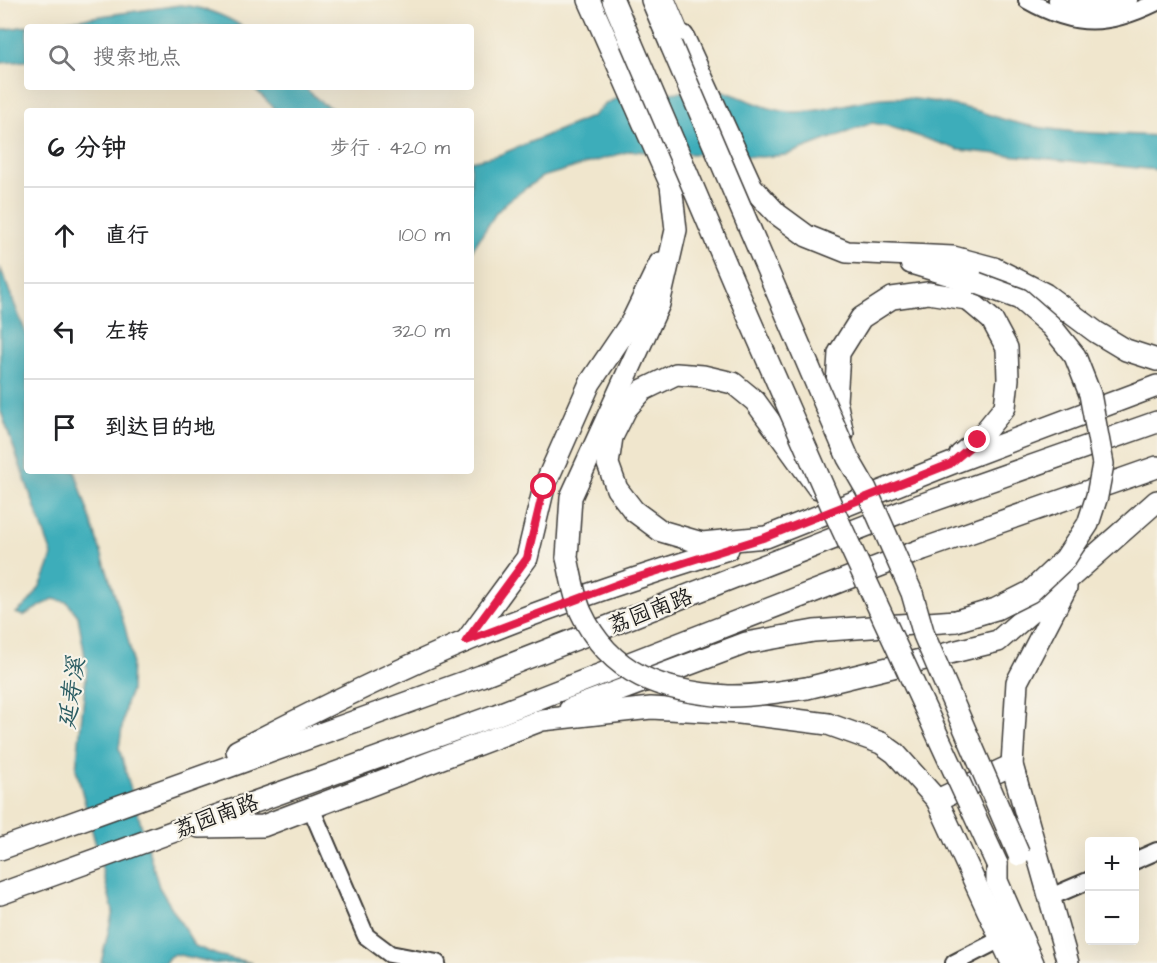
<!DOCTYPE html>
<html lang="zh">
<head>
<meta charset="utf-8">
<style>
  :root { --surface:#fff; --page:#f2f2f2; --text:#202124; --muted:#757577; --line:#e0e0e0 }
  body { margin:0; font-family:"Architects Daughter","LXGW WenKai TC",sans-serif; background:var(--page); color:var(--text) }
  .controls { position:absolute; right:18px; bottom:18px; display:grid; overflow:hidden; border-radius:6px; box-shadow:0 6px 24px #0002 }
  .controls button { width:54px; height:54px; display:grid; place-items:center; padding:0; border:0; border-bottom:2px solid var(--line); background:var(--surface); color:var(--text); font:30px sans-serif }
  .stop { position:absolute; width:18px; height:18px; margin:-14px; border:4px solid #e11d48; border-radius:50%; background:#fff }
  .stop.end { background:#e11d48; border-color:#fff; box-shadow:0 2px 6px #0008 }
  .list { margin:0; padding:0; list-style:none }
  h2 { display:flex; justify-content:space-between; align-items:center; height:78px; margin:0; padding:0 24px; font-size:26px }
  h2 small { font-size:20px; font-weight:400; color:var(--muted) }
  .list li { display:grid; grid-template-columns:39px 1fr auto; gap:18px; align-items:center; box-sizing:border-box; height:96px; padding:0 24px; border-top:2px solid var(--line) }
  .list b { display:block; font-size:22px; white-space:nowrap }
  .list em { font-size:20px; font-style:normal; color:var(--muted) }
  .icon { flex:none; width:33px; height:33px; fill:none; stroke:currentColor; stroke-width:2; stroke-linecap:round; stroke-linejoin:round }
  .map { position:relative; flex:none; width:1157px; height:963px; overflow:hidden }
  .search { position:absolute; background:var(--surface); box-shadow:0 6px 24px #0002; left:24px; top:24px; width:450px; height:66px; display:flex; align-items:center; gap:15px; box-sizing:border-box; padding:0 21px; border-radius:6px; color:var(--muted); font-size:22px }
  .panel { position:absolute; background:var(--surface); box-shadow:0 6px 24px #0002; left:24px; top:108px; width:450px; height:366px; border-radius:6px }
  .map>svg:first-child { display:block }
  .water { fill:#3eadba; stroke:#2d646b; stroke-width:1.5 }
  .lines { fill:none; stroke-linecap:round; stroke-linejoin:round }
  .minor-casing { stroke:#3c3a37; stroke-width:16 }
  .tertiary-casing { stroke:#3c3a37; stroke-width:20 }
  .primary-casing { stroke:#3c3a37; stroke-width:24 }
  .minor { stroke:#fff; stroke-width:14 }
  .tertiary { stroke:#fff; stroke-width:16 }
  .primary { stroke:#fff; stroke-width:21 }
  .primary-bridge-casing { stroke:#3c3a37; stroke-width:24; stroke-linecap:butt }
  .primary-bridge { stroke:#fff; stroke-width:21 }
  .route { stroke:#e11d48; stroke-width:8 }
  .labels { text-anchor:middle; stroke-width:4.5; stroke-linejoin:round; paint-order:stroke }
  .street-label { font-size:22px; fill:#1c1c1c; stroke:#f7f3e8 }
  .water-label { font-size:24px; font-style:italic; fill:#2b5d63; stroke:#f7f3e8 }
</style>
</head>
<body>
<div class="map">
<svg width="1157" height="963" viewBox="0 0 1157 963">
  <rect width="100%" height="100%" fill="#f7f3e8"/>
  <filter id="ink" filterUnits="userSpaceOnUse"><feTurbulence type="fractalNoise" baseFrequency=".0167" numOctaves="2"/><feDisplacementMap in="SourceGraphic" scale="12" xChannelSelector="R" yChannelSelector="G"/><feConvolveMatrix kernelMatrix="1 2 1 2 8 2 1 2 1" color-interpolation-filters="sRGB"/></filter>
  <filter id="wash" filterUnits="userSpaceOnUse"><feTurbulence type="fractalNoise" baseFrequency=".008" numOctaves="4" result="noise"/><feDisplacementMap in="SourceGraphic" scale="24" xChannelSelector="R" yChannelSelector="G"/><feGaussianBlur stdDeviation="1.35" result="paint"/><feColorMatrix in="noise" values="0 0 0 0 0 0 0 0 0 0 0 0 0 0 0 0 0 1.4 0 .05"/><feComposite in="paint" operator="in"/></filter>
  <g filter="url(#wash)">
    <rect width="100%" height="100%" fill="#f0e6cd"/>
    <g class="water">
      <path d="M180,5C203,7 223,14 243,27H27V61L0,63V30Z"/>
      <path d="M253,87H304L322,103L336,111H277Z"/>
      <path d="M716,89C744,96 768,113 798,112C835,111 869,94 906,98C929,100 955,105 978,111C991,115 1003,120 1017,123C1062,134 1111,133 1157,136V170L959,150L888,126L872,123L786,155L761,157L630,151L542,177L508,201L496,213L471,252V161L499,155L593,116L605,104L619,97Z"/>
      <path d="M0,267L27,336V471H75L125,627L132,656L131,691L126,703L119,748L159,887L195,946L217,955L252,963H215L175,954L169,957L165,963H101L113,911L76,769L87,668L78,616L67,602L53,599L23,616L16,613C37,598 45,579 52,555L0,409Z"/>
    </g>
  </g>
  <g filter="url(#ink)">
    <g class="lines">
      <defs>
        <path id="minor" d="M668,0L683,36"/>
        <g id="tertiary">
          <path d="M1027,0C1076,28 1108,26 1157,2"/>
          <path d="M1057,0C1082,9 1104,7 1129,0"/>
          <path d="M311,808L366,936L390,954L437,963"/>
          <path d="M1134,861L1157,851"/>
          <path d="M1048,898L1090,880"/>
          <path d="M954,963L1001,939"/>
        </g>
        <g id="primary">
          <path d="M613,0L631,42"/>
          <path d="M652,0L671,45"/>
          <path d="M683,36L752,187L777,214L807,236L847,252L953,257L994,268L1045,294L1096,332L1126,350L1157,360"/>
          <path d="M911,263L977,283"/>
          <path d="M843,434L836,401L839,353L861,318L892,298L928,293L967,299L992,320L1007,348L1008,379L1005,407L978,440L960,455"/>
          <path d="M818,488L755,401L733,383L703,376L676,374L643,390L626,409L612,437L608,464L617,489L634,511L661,531L702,543L766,537L950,464L1157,386"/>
          <path d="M567,558L571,497L659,304L676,230L671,185L589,0"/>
          <path d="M1066,588L1017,682L1012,765L1068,963"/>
          <path d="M466,641L527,558L544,487L590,383L632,321L660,263"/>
          <path d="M807,688L998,641L1157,501"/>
          <path d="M570,709L746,643L814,631L956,621"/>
          <path d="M237,751C312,712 388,674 466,641C552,605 640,576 728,549"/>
          <path d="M937,800L1012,765"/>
          <path d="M199,827L263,826L542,720L651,708L740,713L828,724L881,743L895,753L937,800L1012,963"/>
          <path d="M0,849L481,676L909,509L1157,422"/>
          <path d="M997,864V881L1033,963"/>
          <path d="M0,894L496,715L923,549L1157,467"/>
        </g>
      </defs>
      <use href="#minor" class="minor-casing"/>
      <use href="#tertiary" class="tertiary-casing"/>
      <use href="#primary" class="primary-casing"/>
      <use href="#minor" class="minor"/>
      <use href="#tertiary" class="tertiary"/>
      <use href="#primary" class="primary"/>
      <defs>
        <g id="primary-bridge">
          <path d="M631,42L749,318L832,507L997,864"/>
          <path d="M671,45L848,458L866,489L912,593L924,635L1019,855"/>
          <path d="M567,558C571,575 574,596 581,612C610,675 663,692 728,696C753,697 782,691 807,688"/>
          <path d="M956,621L996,609L1030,592L1065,559L1088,524L1097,496L1103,464L1090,394L1075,356L1051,326L1020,299L977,283"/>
        </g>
      </defs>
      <use href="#primary-bridge" class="primary-bridge-casing"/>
      <use href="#primary-bridge" class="primary-bridge"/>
    </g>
  </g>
  <g class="lines" filter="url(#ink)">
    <path class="route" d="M544,487L527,558L466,641L626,581L766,537L950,464L978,440"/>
  </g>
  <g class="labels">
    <g class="street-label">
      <text transform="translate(650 610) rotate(-21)" y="8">荔园南路</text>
      <text transform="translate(216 815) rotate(-20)" y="8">荔园南路</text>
    </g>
    <g class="water-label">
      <text transform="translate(71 693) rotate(-82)" y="8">延寿溪</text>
    </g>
  </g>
</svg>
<div class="controls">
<button>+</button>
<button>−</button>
</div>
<div class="stop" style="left:544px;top:487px"></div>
<div class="stop end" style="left:978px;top:440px"></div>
<div class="search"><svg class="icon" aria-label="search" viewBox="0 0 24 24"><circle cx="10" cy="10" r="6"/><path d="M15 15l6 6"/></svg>搜索地点</div>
<section class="panel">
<h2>6 分钟<small>步行 · 420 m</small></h2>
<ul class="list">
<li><svg class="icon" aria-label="ahead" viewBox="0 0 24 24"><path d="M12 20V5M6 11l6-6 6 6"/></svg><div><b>直行</b></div><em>100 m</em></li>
<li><svg class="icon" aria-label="left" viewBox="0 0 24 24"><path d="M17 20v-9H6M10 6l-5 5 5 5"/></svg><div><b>左转</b></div><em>320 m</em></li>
<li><svg class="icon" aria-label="arrive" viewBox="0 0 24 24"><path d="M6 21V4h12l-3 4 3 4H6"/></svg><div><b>到达目的地</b></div></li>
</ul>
</section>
</div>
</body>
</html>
